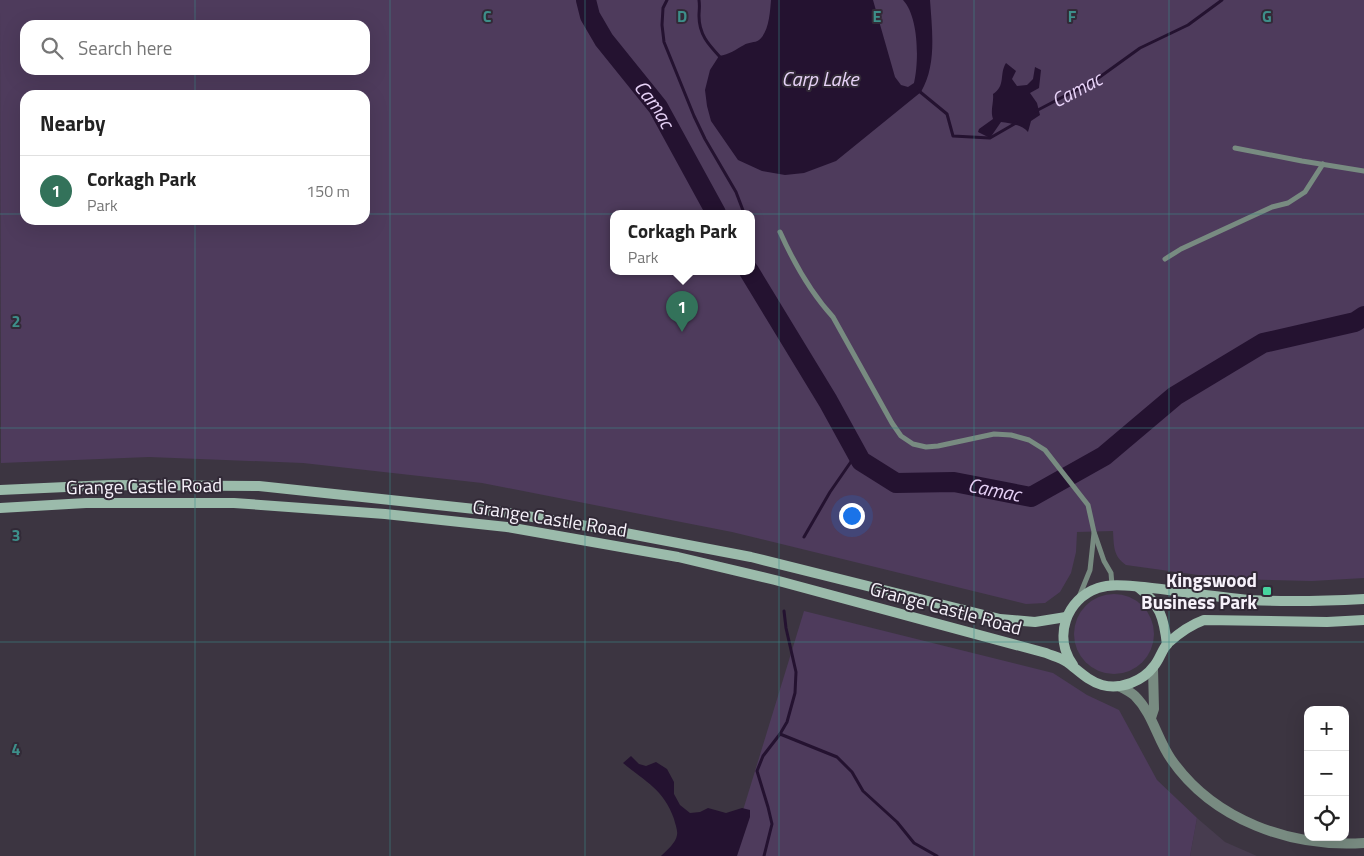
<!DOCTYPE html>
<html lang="en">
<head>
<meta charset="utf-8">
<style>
  :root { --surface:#fff; --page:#f6f6f6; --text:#222; --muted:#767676; --line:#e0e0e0; --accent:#33725a }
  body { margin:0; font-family:"Titillium Web",sans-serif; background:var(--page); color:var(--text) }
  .controls { position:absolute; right:15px; bottom:15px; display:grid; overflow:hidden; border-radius:10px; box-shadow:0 5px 20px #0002 }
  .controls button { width:45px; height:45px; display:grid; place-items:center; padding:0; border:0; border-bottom:1px solid var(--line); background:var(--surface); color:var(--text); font:25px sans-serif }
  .you { position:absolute; left:851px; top:515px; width:18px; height:18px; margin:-12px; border:4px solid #fff; border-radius:50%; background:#1a73e8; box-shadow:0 0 0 8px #1a73e833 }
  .badge { display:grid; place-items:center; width:32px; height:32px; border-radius:50%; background:var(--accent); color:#fff; font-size:16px; font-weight:700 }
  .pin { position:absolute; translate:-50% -41px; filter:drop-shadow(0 1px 2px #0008) }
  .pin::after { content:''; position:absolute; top:26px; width:18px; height:15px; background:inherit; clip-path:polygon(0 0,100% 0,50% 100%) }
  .popup { position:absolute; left:610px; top:210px; width:145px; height:65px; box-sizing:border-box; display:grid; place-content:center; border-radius:10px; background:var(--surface); filter:drop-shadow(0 1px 4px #0005); font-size:16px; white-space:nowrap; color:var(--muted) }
  .popup b { font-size:19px; color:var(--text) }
  .popup::after { content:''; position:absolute; left:50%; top:100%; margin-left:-10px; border:10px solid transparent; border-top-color:var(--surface) }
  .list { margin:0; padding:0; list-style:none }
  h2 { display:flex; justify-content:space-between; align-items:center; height:65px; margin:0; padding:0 20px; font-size:21px }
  h2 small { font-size:16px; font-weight:400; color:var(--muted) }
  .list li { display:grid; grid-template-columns:32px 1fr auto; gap:15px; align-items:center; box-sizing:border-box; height:70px; padding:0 20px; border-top:1px solid var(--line) }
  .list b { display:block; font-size:19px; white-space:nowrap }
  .list p { margin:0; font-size:16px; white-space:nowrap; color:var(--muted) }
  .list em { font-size:16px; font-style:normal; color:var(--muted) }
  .icon { flex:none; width:28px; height:28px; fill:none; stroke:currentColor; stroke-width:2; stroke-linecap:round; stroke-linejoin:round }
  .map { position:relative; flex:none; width:1364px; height:856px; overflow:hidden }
  .search { position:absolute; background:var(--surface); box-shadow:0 5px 20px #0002; left:20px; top:20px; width:350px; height:55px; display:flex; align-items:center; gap:12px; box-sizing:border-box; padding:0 18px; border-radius:15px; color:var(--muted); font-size:19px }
  .panel { position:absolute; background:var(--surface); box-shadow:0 5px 20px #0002; left:20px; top:90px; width:350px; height:135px; border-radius:15px }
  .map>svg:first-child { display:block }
  .built { fill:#473c4f }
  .green { fill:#4e3b5c; fill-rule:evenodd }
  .water { fill:#241230 }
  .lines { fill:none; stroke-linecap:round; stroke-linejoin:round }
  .stream { stroke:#241230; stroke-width:3 }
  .river { stroke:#241230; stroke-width:20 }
  .service { stroke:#788b81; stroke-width:5 }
  .tertiary { stroke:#788b81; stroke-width:10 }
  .secondary { stroke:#9bbbab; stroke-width:10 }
  .grid { fill:none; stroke:#3d8f8a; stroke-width:1; stroke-opacity:0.55 }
  .poi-dot { fill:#47d49e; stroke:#322a37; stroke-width:2 }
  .labels { text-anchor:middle; stroke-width:4; stroke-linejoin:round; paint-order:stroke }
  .street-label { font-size:19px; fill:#f7f2fb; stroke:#322a37 }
  .poi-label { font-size:19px; font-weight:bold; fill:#f7f2fb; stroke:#322a37; text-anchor:end }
  .water-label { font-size:20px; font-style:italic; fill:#e7d2f7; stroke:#322a37 }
  .grid-label { font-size:16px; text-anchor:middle; font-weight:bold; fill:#3d8f8a; stroke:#322a37; stroke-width:4; stroke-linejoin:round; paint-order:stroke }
</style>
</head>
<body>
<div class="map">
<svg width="1364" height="856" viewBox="0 0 1364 856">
  <rect width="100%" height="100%" fill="#3c3541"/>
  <path class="built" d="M1197,818L1225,842L1257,856H1190Z"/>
  <g class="green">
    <path d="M0,0H1364V578L1312,581L1227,579L1126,565C1113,556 1114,546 1113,531L1077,532L1076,552L1071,573L1060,592L1045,603L1026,604L732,532L482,483L303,463L149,457L1,463ZM25,25H365V70H25ZM25,95H365V220H25ZM613,213H751V271H613Z"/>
    <circle cx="1114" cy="634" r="40"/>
    <path d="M804,611L1053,673L1087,695L1119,710L1157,780L1197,818L1190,856H729Z"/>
  </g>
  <g class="water">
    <path d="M771,0H873L895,77L901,85L908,87L914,83C919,62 919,17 903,0H930C932,30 937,65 921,92L836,161L804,173L785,175L762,171L738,160L711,121L707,106L705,90L710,70L719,56C730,54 735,50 744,45C748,42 755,43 759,40C769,32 770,12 771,0Z"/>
    <path d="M1006,63L1016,71L1012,79L1017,86L1027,85L1033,79L1035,67L1041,70L1039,88L1030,93L1037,103L1040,115L1031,121L1028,132C1022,125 1010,123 1001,122L990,138L978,132L979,129L993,119C990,110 994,103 993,94C1006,86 999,74 1006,63Z"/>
    <path d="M631,756L639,764L646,766L656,762L667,769L674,782V794L680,805L690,813L700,812L708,808L726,813L742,808L750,810V817L737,856H661C666,851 676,843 677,835C678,830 675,824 674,819C664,790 646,782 623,763Z"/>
  </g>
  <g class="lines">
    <g class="stream">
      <path d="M667,0L663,8L662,25L664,42L694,116L705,139L736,192L744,213"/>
      <path d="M699,0C700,7 699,10 699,16C699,35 709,45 721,58"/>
      <path d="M919,91L947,114L953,136L990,138L1016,123"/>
      <path id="s1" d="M1036,111L1097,79L1140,48L1188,25L1222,0"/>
      <path d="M804,537L830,492L857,453"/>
      <path d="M780,734L837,757L852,772L863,791L897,822L914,843L937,856"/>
      <path d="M764,856L772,824L768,807L757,771L763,756L780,734L787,722L795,693L796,672L786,628L784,611"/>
    </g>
    <g class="river">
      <path id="s2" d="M586,0L590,16L604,40L658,107L716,213"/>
      <path id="s3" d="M749,271L828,401L861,461L896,483L954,482L1031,497L1104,456L1175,396L1263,343L1355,322L1364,316"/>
    </g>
    <g class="service">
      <path d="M1235,148L1302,161L1364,171"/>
      <path d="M780,232C794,263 810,292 833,317L892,423L901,436L913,444L926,447L938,446L994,434L1011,435L1029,440L1045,450L1088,505L1094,532L1104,561L1111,573L1112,585"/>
      <path d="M1165,259L1181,249L1272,207L1288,203L1305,192L1323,164"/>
      <path d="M1079,597L1090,570L1094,533"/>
    </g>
    <g class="tertiary">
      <path d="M1119,686C1124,689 1131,692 1135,696C1153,714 1157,739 1171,759C1213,820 1291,848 1364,843"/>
      <path d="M1151,718L1154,709L1153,668"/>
    </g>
    <g class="secondary">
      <path d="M0,490L110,485L259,486L503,512L599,528L751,557L1000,619L1035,622L1066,617"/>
      <path d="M0,508L86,503H234L385,514L507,527L678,557L775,580L1046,653C1053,656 1061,658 1067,662C1079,671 1088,681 1102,685C1121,690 1143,681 1154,666C1160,659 1162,649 1168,643C1179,633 1190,625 1204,620L1327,622L1364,620"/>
      <path d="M1138,587C1160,604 1164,618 1167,645"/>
      <path d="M1073,665C1053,637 1066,599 1098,588C1113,583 1129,586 1144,587C1179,591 1214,597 1250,600C1288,602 1326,601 1364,599"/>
    </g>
  </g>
  <path class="grid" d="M195,0V25M390,0V856M585,0V856M779,0V856M974,0V856M1169,0V856M195,70V95M0,214H25M365,214H1364M195,220V856M0,428H1364M0,642H1364"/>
  <rect class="poi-dot" x="1262" y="586" width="10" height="10" rx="2.5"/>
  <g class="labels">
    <g class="street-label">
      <text transform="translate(144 486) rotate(-1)" y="7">Grange Castle Road</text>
      <text transform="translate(550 518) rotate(9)" y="7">Grange Castle Road</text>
      <text transform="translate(946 608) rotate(15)" y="7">Grange Castle Road</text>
    </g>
    <g class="poi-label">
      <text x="1257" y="587">Kingswood<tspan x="1257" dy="22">Business Park</tspan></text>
    </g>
    <g class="water-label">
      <text x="820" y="86">Carp Lake</text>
      <text dy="7" stroke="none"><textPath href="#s1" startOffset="46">Camac</textPath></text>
      <text dy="7" stroke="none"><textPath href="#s2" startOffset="126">Camac</textPath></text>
      <text dy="7" stroke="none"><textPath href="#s3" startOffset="361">Camac</textPath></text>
    </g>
  </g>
  <g class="grid-label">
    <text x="487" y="22">C</text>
    <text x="682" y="22">D</text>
    <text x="877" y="22">E</text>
    <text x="1072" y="22">F</text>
    <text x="1267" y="22">G</text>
    <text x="16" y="327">2</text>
    <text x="16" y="541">3</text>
    <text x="16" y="755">4</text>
  </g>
</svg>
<div class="controls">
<button>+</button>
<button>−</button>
<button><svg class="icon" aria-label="locate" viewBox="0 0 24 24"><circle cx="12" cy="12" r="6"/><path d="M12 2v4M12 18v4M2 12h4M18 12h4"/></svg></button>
</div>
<div class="you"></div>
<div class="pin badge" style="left:682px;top:332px">1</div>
<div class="popup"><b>Corkagh Park</b>Park</div>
<div class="search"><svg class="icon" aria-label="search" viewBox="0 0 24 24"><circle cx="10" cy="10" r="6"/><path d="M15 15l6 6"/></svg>Search here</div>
<section class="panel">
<h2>Nearby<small></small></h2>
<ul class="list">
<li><span class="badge">1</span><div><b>Corkagh Park</b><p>Park</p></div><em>150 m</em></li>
</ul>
</section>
</div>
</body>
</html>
